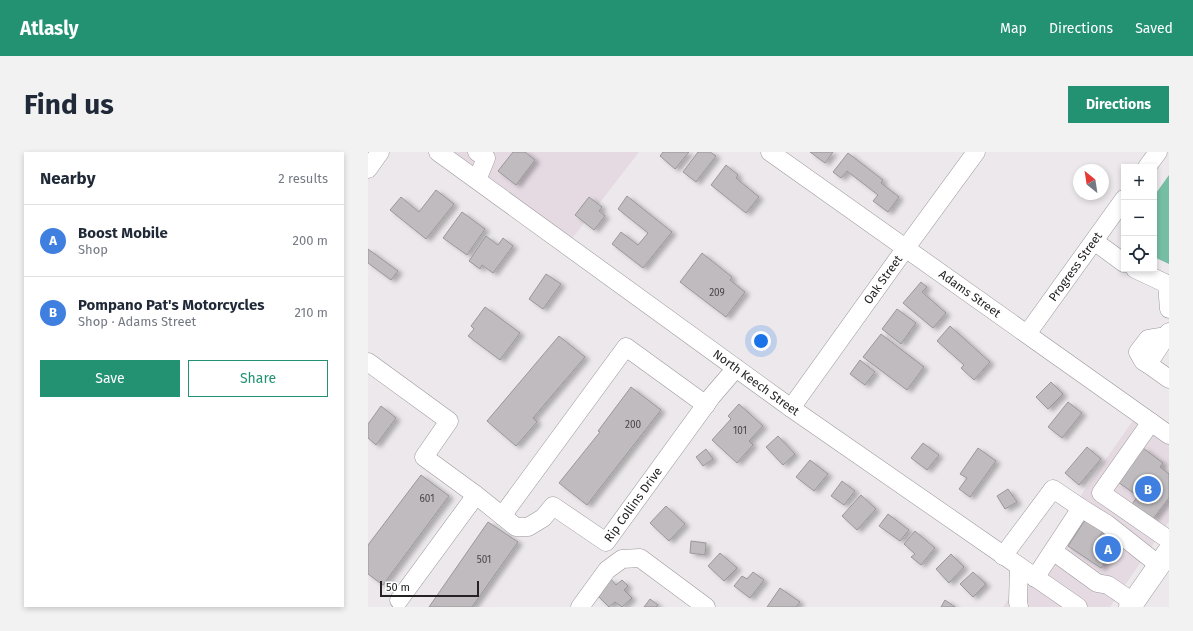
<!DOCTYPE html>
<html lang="en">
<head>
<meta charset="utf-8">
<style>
  :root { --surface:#fff; --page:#f2f2f3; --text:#1f2937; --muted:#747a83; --line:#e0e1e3; --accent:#239273 }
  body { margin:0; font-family:"Fira Sans",sans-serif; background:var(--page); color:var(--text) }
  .controls { position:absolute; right:12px; top:12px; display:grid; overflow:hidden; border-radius:0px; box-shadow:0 2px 6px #0003 }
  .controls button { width:36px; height:36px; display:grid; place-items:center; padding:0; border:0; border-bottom:1px solid var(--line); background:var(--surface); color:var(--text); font:20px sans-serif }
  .compass { position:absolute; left:705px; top:12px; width:36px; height:36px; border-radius:50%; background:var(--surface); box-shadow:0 2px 6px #0003; rotate:330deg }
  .scale { position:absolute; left:12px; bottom:10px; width:99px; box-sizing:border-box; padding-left:4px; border:2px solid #242223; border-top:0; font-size:11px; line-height:14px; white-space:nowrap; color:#242223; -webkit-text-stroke:3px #fff; paint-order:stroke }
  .you { position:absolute; left:393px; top:189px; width:14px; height:14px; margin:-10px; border:3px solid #fff; border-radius:50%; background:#1a73e8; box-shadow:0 0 0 6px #1a73e833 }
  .badge { display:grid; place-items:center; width:26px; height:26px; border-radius:50%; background:var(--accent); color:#fff; font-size:13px; font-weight:700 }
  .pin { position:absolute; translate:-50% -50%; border:2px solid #fff; box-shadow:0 1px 4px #0006 }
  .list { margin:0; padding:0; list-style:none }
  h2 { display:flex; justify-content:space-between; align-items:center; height:52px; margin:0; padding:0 16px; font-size:17px }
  h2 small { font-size:13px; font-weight:400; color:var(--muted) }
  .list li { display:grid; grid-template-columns:26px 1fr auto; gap:12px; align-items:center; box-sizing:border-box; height:72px; padding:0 16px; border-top:1px solid var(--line) }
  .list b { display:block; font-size:15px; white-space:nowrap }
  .list p { margin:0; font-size:13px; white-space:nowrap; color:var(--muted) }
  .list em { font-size:13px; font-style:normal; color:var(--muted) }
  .actions { display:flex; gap:8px; padding:12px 16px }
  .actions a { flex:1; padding:9px 0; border:1px solid var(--accent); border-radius:0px; text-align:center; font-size:14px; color:var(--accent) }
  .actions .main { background:var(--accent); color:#fff }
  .icon { flex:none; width:22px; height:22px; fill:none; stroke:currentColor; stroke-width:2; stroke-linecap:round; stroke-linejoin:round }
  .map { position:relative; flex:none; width:801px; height:455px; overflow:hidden; border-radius:0px }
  header { display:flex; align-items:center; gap:24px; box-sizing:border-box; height:56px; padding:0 20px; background:var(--accent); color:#fff }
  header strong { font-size:19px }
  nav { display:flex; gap:22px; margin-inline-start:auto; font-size:14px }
  .intro { display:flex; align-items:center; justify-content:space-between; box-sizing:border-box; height:96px; padding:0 24px }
  h1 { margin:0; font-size:28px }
  .button { padding:10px 18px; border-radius:0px; background:var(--accent); color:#fff; font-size:14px; font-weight:700 }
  main { display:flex; gap:24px; padding:0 24px }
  aside { flex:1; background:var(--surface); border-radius:0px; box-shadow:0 2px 6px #0003 }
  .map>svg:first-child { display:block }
  .built { fill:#e5dae2 }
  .water { fill:#75bea4 }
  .building { fill:#bfbbbe; stroke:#9a9799; filter:url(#shadow) }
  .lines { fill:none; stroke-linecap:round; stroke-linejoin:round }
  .minor-casing { stroke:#9b979a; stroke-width:19 }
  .major-casing { stroke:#9b979a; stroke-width:23 }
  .minor { stroke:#fff; stroke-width:18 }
  .major { stroke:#fff; stroke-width:22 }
  .labels { text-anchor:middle; stroke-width:3.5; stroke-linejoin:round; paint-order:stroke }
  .number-label { font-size:10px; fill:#4b484a }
  .street-label { font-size:12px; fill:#242223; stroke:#fff }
</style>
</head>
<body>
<header>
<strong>Atlasly</strong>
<nav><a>Map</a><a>Directions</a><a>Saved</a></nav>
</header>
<div class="intro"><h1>Find us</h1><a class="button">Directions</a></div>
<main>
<aside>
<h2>Nearby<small>2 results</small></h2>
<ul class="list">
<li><span class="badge" style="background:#3f7fe0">A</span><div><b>Boost Mobile</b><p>Shop</p></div><em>200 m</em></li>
<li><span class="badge" style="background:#3f7fe0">B</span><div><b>Pompano Pat's Motorcycles</b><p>Shop · Adams Street</p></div><em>210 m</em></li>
</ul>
<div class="actions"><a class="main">Save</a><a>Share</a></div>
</aside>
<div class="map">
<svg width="801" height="455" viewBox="0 0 801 455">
  <defs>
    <filter id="shadow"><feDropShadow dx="4.5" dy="2.5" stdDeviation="2" flood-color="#0004"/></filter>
  </defs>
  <rect width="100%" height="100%" fill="#ece8eb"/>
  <g class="built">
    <path d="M81,0H271L203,88Z"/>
    <path d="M766,267L801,292V369L742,455H721L663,415Z"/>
    <path d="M655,426L696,455H635Z"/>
  </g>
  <path class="water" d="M801,23V112L786,105V44Z"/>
  <g class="building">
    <path d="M145,0H157L167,8L148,33L130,19Z"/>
    <path d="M295,0H321L307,17L292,4Z"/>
    <path d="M330,0H342L348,4L328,30L315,20Z"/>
    <path d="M442,0H465L457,11Z"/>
    <path d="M480,1L515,28L513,31L531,45L520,60L505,49L510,43L479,19L473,26L465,20Z"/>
    <path d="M358,13L370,23L368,26L391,45L378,61L343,33Z"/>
    <path d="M68,38L86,52L58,87L22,58L33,45L51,60Z"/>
    <path d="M259,44L304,80L275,116L244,92L253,80L270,93L280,81L250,57Z"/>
    <path d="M221,45L234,55L231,59L237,64L226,78L207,63Z"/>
    <path d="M94,60L117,77L99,103L75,86Z"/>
    <path d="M118,84L130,93L135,86L145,94L125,121L114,113L112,117L101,109Z"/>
    <path d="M0,97L30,119L23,128L0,111Z"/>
    <path d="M334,101L364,125L362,128L377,140L358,165L312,130Z"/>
    <path d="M178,122L193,132L175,157L161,147Z"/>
    <path d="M553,130L559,135L554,140L578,161L565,176L535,151Z"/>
    <path d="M117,155L152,181L132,208L100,184L106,177L103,174Z"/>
    <path d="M529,157L548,171L533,192L514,177Z"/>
    <path d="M582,174L622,210L606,228L593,216L596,213L569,189Z"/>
    <path d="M513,182L556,215L539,238L495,205Z"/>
    <path d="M191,184L217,205L165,266L169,270L148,294L119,269Z"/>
    <path d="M492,208L507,220L497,233L482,222Z"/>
    <path d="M683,230L695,242L680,257L668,245Z"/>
    <path d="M263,235L293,258L219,353L191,331L232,280L230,279Z"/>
    <path d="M700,250L714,261L694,286L680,275Z"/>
    <path d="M371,252L395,274L381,289L385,293L369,311L344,288L363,267L360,264Z"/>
    <path d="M13,254L28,266L8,293L0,286V272Z"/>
    <path d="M410,284L427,302L415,313L398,295Z"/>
    <path d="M555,291L571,303L559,318L543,306Z"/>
    <path d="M719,295L733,307L711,333L697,321Z"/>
    <path d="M610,296L628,309L602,345L591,337L599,326L592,322Z"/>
    <path d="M775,296L795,311L792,315L801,322V346L785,367L764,352L770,344L750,330Z"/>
    <path d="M338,297L345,307L335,314L328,305Z"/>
    <path d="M442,308L460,322L446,339L428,325Z"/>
    <path d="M53,323L81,344L15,433L0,422V393Z"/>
    <path d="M474,329L487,339L476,353L463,344Z"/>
    <path d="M640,337L649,350L637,357L629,344Z"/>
    <path d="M493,343L508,357L489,378L474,364Z"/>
    <path d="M298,354L317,372L301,389L282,371Z"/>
    <path d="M520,362L541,378L532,389L511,374Z"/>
    <path d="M719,365L736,377L731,385L748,395L733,416L700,394Z"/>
    <path d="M120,370L150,390L104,455H61Z"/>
    <path d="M547,379L567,396L553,413L543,405L547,402L536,392Z"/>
    <path d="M323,389L338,391L337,403L322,401Z"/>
    <path d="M352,401L369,416L356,429L340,414Z"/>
    <path d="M583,402L596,415L581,431L568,417Z"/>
    <path d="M385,420L396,428L382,446L366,434L374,424L379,427Z"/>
    <path d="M605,420L618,432L605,445L592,432Z"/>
    <path d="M243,427L248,433L254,428L260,434L256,438L264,446L254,455L247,450L241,455L228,442Z"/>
    <path d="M412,436L432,450L428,455H399Z"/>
    <path d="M282,447L290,453L288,455H276Z"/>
    <path d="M577,448L587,455H573Z"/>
  </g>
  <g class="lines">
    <defs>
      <g id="minor">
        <path id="s1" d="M70,0L423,256L710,455"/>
        <path id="s2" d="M402,0L801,283"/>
        <path d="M779,15L790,0"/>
        <path d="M0,17L12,0"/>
        <path d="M109,28L118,6L109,0"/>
        <path d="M726,89L756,111"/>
        <path d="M767,117L801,133"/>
        <path d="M799,132L801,157"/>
        <path d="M801,180L780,212L801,227"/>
        <path id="s3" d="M659,182L756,47"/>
        <path id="s4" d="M0,210L81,269L56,305L108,343L148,375H160L175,366L185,354L238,390L344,244L368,216"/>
        <path d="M780,212L775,209L770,200L780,187L799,184"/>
        <path id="s5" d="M423,256L537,97L608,0"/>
        <path d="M783,270L733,341L801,388"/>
        <path d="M713,356L739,372L791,413"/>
        <path d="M134,364L258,195L338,253"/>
        <path d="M685,399L729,431L740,433L765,450"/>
        <path d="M635,404L685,337L713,356L667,426"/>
        <path d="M31,448L108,343"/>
        <path d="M212,455L239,418L254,407L272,406L338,455"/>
        <path d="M651,455L650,450L651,415"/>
      </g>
      <path id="major" d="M762,455L801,399"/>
    </defs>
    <use href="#minor" class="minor-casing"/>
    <use href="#major" class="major-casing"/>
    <use href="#minor" class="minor"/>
    <use href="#major" class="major"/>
  </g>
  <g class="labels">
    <g class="number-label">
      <text x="349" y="144">209</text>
      <text x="265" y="276">200</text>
      <text x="372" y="282">101</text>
      <text x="59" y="350">601</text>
      <text x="116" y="411">501</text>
    </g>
    <g class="street-label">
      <text dy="4" stroke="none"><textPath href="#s3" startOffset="83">Progress Street</textPath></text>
      <text dy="4" stroke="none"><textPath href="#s5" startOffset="158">Oak Street</textPath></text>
      <text dy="4" stroke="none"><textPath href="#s2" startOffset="245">Adams Street</textPath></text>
      <text dy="4" stroke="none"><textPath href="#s1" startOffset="393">North Keech Street</textPath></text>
      <text dy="4" stroke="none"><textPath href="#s4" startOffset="415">Rip Collins Drive</textPath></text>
    </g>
  </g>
</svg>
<div class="controls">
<button>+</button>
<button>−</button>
<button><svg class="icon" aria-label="locate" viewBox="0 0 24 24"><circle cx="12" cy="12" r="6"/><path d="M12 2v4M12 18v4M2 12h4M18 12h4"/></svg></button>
</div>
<svg class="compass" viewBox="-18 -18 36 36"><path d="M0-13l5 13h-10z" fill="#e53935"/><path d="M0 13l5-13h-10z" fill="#747a83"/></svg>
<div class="scale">50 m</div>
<div class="you"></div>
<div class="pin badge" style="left:740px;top:397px;background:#3f7fe0">A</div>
<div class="pin badge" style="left:780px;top:337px;background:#3f7fe0">B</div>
</div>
</main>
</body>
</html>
